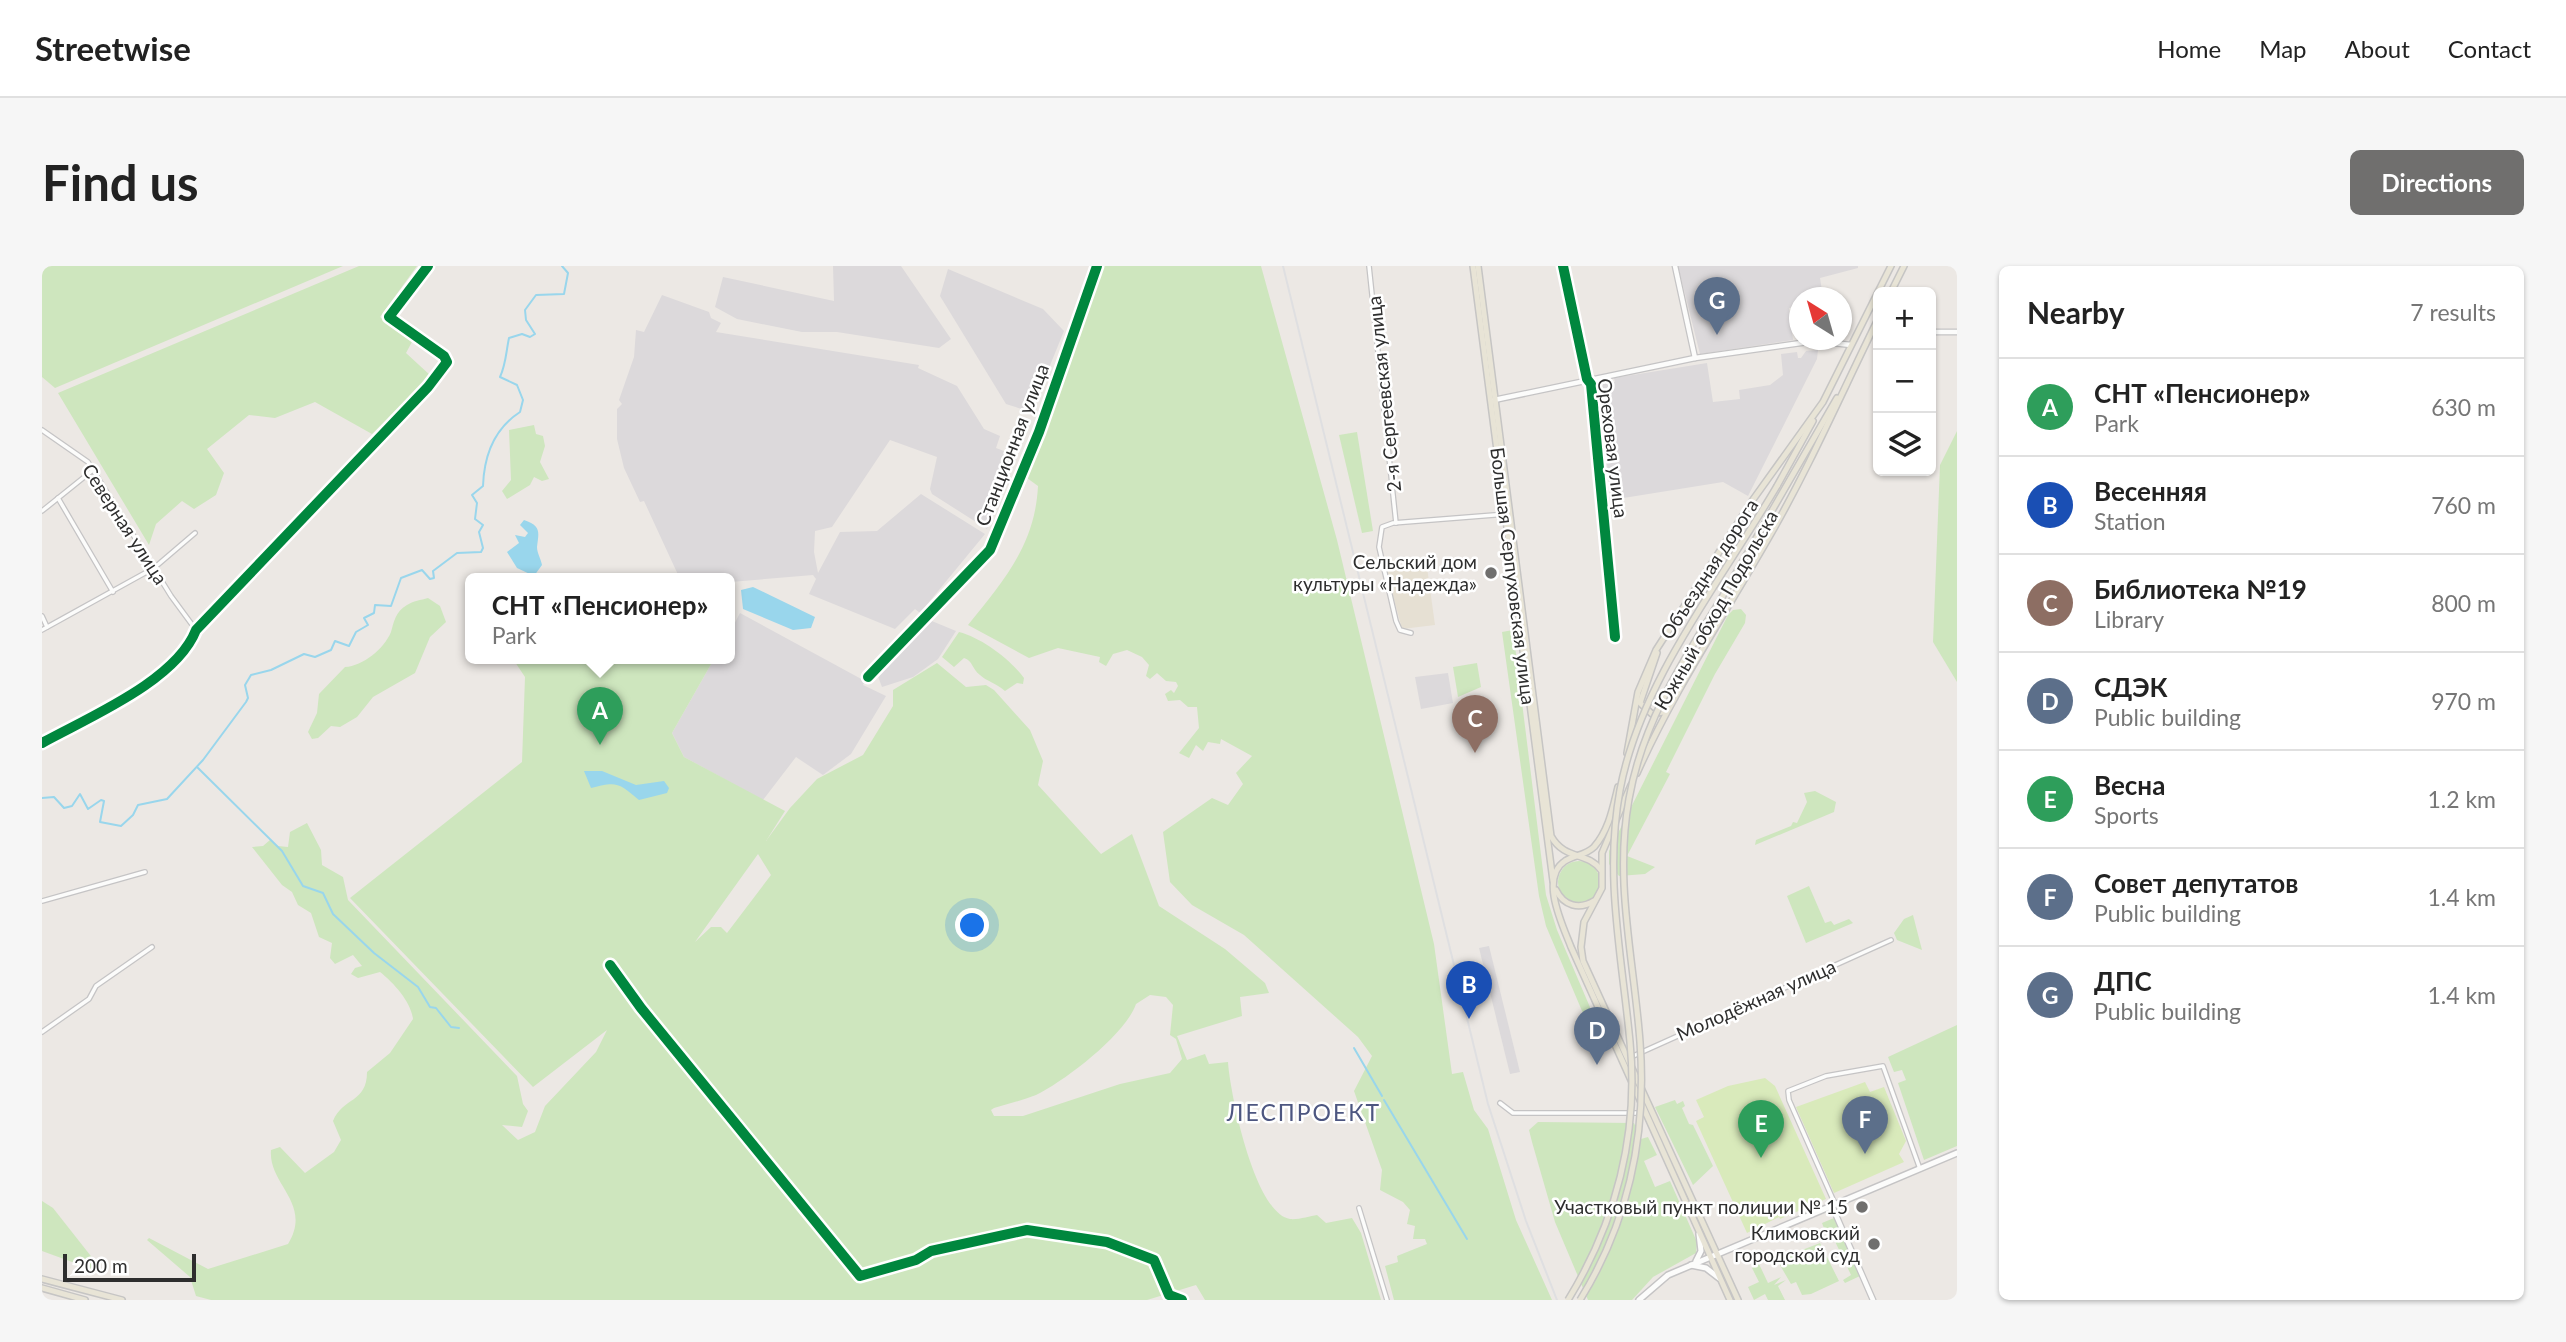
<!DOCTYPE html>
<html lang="en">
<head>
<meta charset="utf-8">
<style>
  :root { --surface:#fff; --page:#f6f6f6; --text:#222; --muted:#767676; --line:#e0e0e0; --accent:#706f6e }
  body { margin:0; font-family:Lato,sans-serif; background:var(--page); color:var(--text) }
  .controls { position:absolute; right:21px; top:21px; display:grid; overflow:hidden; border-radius:10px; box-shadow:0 2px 5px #0004 }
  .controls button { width:63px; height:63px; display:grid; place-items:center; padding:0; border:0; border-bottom:2px solid var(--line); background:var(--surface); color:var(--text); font:35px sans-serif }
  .compass { position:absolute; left:1747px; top:21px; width:63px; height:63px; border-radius:50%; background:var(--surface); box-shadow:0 2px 5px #0004; rotate:323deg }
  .scale { position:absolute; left:21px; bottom:18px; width:133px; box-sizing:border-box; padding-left:7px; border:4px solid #2e2e2e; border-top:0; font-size:19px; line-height:24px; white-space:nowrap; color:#2e2e2e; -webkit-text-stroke:5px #fff; paint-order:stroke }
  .you { position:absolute; left:931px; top:660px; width:24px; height:24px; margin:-18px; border:5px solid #fff; border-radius:50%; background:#1a73e8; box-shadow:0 0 0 10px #1a73e833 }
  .badge { display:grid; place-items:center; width:46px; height:46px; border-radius:50%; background:var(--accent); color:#fff; font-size:23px; font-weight:700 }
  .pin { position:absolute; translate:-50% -58px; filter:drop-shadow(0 2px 4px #0008) }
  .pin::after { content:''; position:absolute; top:37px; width:24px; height:21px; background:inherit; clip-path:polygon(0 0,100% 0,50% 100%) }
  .popup { position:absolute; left:423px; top:307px; width:270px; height:91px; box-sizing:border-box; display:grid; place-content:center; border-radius:10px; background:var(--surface); filter:drop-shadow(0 2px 5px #0005); font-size:23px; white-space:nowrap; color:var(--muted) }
  .popup b { font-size:26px; color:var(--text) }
  .popup::after { content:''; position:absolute; left:50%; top:100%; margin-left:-14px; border:14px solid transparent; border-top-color:var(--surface) }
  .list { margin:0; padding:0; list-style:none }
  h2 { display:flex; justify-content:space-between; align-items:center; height:91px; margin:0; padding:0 28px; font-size:30px }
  h2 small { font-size:23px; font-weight:400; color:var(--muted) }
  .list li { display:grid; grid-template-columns:46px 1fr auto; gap:21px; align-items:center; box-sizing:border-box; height:98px; padding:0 28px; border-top:2px solid var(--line) }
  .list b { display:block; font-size:26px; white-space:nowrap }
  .list p { margin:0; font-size:23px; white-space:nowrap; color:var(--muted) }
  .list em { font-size:23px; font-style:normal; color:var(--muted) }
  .icon { flex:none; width:38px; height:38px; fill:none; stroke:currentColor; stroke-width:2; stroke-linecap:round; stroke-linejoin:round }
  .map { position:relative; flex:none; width:1915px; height:1034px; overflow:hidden; border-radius:10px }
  header { display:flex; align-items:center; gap:42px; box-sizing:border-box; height:98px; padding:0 35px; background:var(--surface); border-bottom:2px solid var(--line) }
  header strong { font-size:33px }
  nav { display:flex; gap:38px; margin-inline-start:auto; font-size:24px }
  .intro { display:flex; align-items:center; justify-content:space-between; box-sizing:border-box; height:168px; padding:0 42px }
  h1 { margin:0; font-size:49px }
  .button { padding:18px 32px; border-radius:10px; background:var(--accent); color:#fff; font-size:24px; font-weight:700 }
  main { display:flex; gap:42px; padding:0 42px }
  aside { flex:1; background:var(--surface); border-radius:10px; box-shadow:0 2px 5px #0004 }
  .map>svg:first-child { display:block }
  .industrial { fill:#dcd9db }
  .education { fill:#e6e0d3 }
  .green { fill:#cee6be; fill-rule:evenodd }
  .pitch { fill:#d9eabb }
  .water { fill:#99d6ec }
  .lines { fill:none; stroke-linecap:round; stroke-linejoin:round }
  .stream { stroke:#99d6ec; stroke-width:2 }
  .minor-casing { stroke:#c5c4c5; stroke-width:6 }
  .tertiary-casing { stroke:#c5c4c5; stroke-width:7 }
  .secondary-casing { stroke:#c5c4c5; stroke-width:8 }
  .primary-casing { stroke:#c6c5c4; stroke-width:8 }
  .minor { stroke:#fcfcfb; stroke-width:3.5 }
  .tertiary { stroke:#fcfcfb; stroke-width:4.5 }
  .secondary { stroke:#fcfcfb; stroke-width:5 }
  .primary { stroke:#e8e4d6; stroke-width:5 }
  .rail { stroke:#dfdfe1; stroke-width:2 }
  .primary-bridge-casing { stroke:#c6c5c4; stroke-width:8; stroke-linecap:butt }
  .primary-bridge { stroke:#e8e4d6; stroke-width:5 }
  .cycleway-casing { stroke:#fff; stroke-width:15 }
  .cycleway { stroke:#00873e; stroke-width:10 }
  .poi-dot { fill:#706f6e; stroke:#fff; stroke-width:2.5 }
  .labels { text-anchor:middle; stroke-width:5; stroke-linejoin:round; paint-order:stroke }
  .street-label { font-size:19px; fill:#2e2e2e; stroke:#fff }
  .poi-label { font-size:19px; fill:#2e2e2e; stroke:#fff; text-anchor:end }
  .quarter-label { font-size:23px; letter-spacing:2px; fill:#4d5680; stroke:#fff }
</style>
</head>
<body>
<header>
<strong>Streetwise</strong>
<nav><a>Home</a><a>Map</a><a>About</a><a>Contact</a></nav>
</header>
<div class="intro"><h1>Find us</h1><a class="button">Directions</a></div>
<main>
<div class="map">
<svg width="1915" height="1034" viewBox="0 0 1915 1034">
  <rect width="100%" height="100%" fill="#ece8e4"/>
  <g class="industrial">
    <path d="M791,0H859L909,73L897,82L795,66H760L695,53L673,41L681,11L792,35Z"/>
    <path d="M1636,0H1816V2L1778,12L1781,31L1758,32L1757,40L1747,42L1751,74L1658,88Z"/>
    <path d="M906,3L1001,43L1022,65L989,146L964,138L898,30Z"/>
    <path d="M620,29L667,46L669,52L679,57L674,66L877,99L876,102L915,120L942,163L958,170L954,182L975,190L945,263L890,228L888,223L895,191L848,174L790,261L773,265L772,286L776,307L798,266L835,265L879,228L943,268L878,347L873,343L853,363L767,328L774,313L771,309L688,316V313H638L602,235L598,236L582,202L575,173V143L580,138L577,134L592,91L594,64L602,66Z"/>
    <path d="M1776,84L1775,93L1706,230L1681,216L1569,234L1556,115L1573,116L1572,112L1665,97L1671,136L1698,133L1697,124L1728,119L1741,109L1739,88L1755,86L1756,92H1759L1764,85Z"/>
    <path d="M698,347L823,415L821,419L844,430L809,488L781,509L754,491L721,534L642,491L630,467L672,393H688V366Z"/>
    <path d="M885,353L914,365L896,393L871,411L840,421L835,408L839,398Z"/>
    <path d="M1406,407L1411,437L1379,443L1373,411Z"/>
    <path d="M1447,680L1478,806L1468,808L1437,682Z"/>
  </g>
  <path class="education" d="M1384,294L1393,359L1360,363L1344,304Z"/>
  <g class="green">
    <path d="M0,0H301L13,122L0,111Z"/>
    <path d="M317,0H375L338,51L371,74L364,87L389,110L330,168L273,136L233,152L207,149L165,183L182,207L174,229L152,243L140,235L114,258L107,279L16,127Z"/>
    <path d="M1061,0H1219L1295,274L1392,678L1410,808L1421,806L1432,844L1446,863L1474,954L1510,1034H1352L1343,1000L1356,996L1355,990L1385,978L1383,973H1371L1373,960L1365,958L1368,944L1361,936L1338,924L1340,904L1312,825L1330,790L1316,771L1202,669L1150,639L1128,616L1121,566L1170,532L1186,539L1201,518L1194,507L1210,490L1179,473L1178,478L1166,476L1161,485L1154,479L1147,492L1137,487L1157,462L1155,441H1146L1138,434L1126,435L1123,428L1129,424L1132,427L1136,420L1134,416L1124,415L1115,407L1108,413L1104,410L1107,399L1100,391L1085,384L1071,388L1064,400L1057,396L1058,391L1016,382L987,392L926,359C961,315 993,280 996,220L985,212Z"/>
    <path d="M492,159L494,168L501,170L503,180L498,196L507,213L500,215L492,211L488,219L465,233L460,225L469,214L467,164Z"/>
    <path d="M1915,165V416L1891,376L1898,199Z"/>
    <path d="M1315,166L1331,265L1320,267L1297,169Z"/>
    <path d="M386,332L398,340L404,356L388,371L373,407L331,431L315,451L298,461L289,460L276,472L270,473L266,466L275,447L277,428L303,401C321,400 342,383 349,366C352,356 353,346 365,339C371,335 379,334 386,332Z"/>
    <path d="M1699,343L1704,349L1703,357L1673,408L1624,506L1628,508L1585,590L1613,601L1603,608L1577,610L1567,598V585L1686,349L1691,344Z"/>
    <path d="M1471,364L1504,629L1515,664L1565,781L1557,785L1504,660L1497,630L1460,366Z"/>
    <path d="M917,366C940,372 968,393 982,412L981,418L975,417L963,425C954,417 944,415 938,409C930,403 931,395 922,392L912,401L900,391Z"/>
    <path d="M471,393H672L630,467L642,491L743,545L724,575L748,542L775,513L821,489L851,440V424L895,397L924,421L944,419L952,424L988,464L1001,495L996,519L1059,588L1090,568L1117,640L1183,683L1223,717L1227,727L1198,731L1200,750L1135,770L1145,794L1163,788L1167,798L1186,796C1188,827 1213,948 1248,953C1256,954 1268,950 1275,949L1284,957L1310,952L1319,967L1339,1034H1163L1154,1019L1105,1034H169L154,1030L148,1011L105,974L107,972L166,1003L246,978C271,937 226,919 229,884L238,881L263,907L292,886L299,874L291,855C301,831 325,837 325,806L348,787L371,753C369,736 352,717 338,706L316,712L309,708L313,702L320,700L311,689L293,698L288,692L290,677L277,671L269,647L256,639L250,626L240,619L210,581L221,580L228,574L236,580L246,581L248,566L265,557L279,584L280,599L301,611L306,634L475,810L481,838L486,845L480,861L460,859L476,874L493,866L503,840L554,786L565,764L491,821L308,632L480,496L483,411ZM716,588L729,609L685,667L679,661H669L653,676ZM1108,729L1124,731L1131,739L1128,769L1134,773L1140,793L1128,807L1078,818L981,850H952L949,844L952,842C966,838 981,834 994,829C1023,815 1084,768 1094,738Z"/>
    <path d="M1435,397L1439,421L1416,431L1411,401Z"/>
    <path d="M1773,525L1794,536L1792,546L1713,579L1714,574L1749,560L1751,556L1755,557L1765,536L1762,527Z"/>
    <circle cx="1537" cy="616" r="21"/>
    <path d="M1767,620L1783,657L1789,655L1792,659L1807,653L1811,657L1764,677L1745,630Z"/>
    <path d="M1871,649L1880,684L1855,674L1852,667L1862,653Z"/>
    <path d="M1915,759V880L1882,894L1856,817L1864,814L1860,804L1852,806L1846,791Z"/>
    <path d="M1633,834L1635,838L1641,835L1643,840L1640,842L1647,858L1651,859L1671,900L1651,919L1613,841Z"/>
    <path d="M1496,856L1592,857L1599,873L1606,871L1615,889L1602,895L1613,921L1628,915L1655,976L1654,987L1611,1011L1590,1034H1546L1513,956L1490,876L1487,864Z"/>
    <path d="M0,935L11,942L63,1008L0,985Z"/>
    <path d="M1792,952L1818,1010L1803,1017L1801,1014L1809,1009L1790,969L1785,970L1780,957Z"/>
    <path d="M1778,977L1797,1015L1769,1028L1760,1029L1754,1016L1749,1018L1735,994Z"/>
    <path d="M1717,998L1726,1017L1739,1011L1732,1019L1744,1014L1736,1020L1743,1034H1726L1723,1028L1712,1034L1706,1021L1717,1016L1710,1002Z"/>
  </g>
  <g class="pitch">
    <path d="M1723,812L1733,820L1784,933L1738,953L1737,951L1705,967L1654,855L1662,851L1654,834L1686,820Z"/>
    <path d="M1823,816L1828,826L1842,821L1864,875L1857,888L1862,896L1792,927L1754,841Z"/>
  </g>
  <g class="water">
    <path d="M482,254C499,260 497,265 495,281C495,287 499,293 500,299L492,310L475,302L465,286L477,277L473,269L483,271L486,267L478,259Z"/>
    <path d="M711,321L773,351L769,362L751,364L701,343L699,324Z"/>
    <path d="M542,505H560L594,519L622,515L627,522L625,527L597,534C577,517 575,515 549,522Z"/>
  </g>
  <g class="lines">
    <g class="stream">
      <path d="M155,501L240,585L261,620L281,627L291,648L332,687L376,721L388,741L394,742L409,761L417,762"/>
      <path d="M0,532L12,531L22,542L30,540L38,528L46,543L59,534L62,535L58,556L79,560L91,549L96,539L125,533L161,494L204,436L206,432L203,419L209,409L229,404L262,388L273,391L289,384L293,375L307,380L314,366L326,359L322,352L332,347L333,339L349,340L359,312L380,304L388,313L392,312L391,305L415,287L439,286L441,282L437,266L441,259L433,253L435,237L430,229L441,220C442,191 452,163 478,146L481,134L475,119L458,111C464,98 464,86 467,72L480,68L488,71L493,68L484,54L483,44L494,29L522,28L526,7L520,0"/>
      <path d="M1312,782L1340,830"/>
      <path d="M1342,834L1425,973"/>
    </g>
    <defs>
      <g id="minor">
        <path d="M1327,0L1354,257"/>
        <path d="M1521,0L1545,113L1549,118L1573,371"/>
        <path d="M0,164L46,196L129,330L154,364"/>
        <path d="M16,232L71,326"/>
        <path d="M0,245L51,204"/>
        <path d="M0,350L5,361"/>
        <path d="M0,364L112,302L153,267"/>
        <path d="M1369,367L1358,364L1354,355L1337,281L1340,261L1351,257L1465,248"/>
        <path d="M826,411L948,284L997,166L1055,0"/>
        <path d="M0,477C47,451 134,415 154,364L386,121L405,96L402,90L347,51L386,0"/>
        <path d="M0,635L103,606"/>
        <path d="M568,699L599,742L818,1010L874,994L889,985L985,964L1065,976L1112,994L1127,1029L1140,1034"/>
        <path d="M0,766L47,733L54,720L110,681"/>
        <path d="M1589,791L1849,674"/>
        <path d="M1458,837L1471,847H1599"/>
        <path d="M1793,938L1747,834L1746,825L1784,810L1841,800L1878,903"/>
        <path d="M1317,942L1345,1034"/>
      </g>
      <g id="tertiary">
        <path d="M1633,0L1653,92"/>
        <path d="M1889,66H1915"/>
        <path d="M1452,134L1653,92L1773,75L1809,79"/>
        <path d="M1790,940L1831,1034"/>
      </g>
      <g id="secondary">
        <path d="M1654,995L1659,985L1657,968"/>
        <path d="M1649,999L1664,1002L1677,1012"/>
        <path d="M1597,1034L1626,1009L1915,887"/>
      </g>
      <g id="primary">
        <path d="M1431,0L1511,615"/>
        <path d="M1436,0L1509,570C1523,595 1545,585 1559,604"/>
        <path d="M1849,26L1862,0"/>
        <path d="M1735,220L1771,155"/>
        <path d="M1679,333L1795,132"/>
        <path d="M1615,387L1598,437L1610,448L1621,446L1625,440"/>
        <path d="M1585,487L1596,426L1614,384L1710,235L1781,136L1849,0"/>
        <path d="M1595,507C1632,424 1682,350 1727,271C1768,200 1800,126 1836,53"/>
        <path d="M1589,519L1560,587V622L1542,656L1539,681L1541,695L1696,1034"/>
        <path d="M1576,521C1571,541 1567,564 1552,581C1544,589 1533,589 1523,595C1497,612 1521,660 1529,681L1688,1034"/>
        <path d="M1514,624C1522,640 1537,644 1552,635"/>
        <path d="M0,1013L80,1034"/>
        <path d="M0,1022L43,1034"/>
      </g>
    </defs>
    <use href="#minor" class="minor-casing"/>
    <use href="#tertiary" class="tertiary-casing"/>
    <use href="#secondary" class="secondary-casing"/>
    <use href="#primary" class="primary-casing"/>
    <use href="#minor" class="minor"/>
    <use href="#tertiary" class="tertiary"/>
    <use href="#secondary" class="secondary"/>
    <use href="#primary" class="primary"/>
    <path class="rail" d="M1241,0L1446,838L1484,955L1515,1034"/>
    <defs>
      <g id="primary-bridge">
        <path d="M1526,1034C1574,956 1597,868 1588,776C1580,691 1562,610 1578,524C1598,415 1680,314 1735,220"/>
        <path d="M1538,1034C1587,955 1605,868 1598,776C1592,694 1572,616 1587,533C1600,458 1640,396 1679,333"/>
      </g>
    </defs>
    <use href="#primary-bridge" class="primary-bridge-casing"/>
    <use href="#primary-bridge" class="primary-bridge"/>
    <defs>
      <g id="cycleway">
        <path d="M1521,0L1545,113L1549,118L1573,371"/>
        <path d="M826,411L948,284L997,166L1055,0"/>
        <path d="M0,477C47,451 134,415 154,364L386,121L405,96L402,90L347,51L386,0"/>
        <path d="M568,699L599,742L818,1010L874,994L889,985L985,964L1065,976L1112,994L1127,1029L1140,1034"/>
      </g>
    </defs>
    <use href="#cycleway" class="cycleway-casing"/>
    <use href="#cycleway" class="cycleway"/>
  </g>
  <g class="poi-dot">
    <circle cx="1449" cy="307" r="7"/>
    <circle cx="1820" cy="941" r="7"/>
    <circle cx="1832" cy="978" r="7"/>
  </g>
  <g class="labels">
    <g class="street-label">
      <text transform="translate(1342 128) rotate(-96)" y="7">2-я Сергеевская улица</text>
      <text transform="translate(970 179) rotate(-69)" y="7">Станционная улица</text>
      <text transform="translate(1571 182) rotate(83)" y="7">Ореховая улица</text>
      <text transform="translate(83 258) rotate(57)" y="7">Северная улица</text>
      <text transform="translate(1667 303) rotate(-57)" y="7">Объездная дорога</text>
      <text transform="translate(1471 310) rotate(83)" y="7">Большая Серпуховская улица</text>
      <text transform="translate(1674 344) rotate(-60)" y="7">Южный обход Подольска</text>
      <text transform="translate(1714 734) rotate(-24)" y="7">Молодёжная улица</text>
    </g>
    <g class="poi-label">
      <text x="1435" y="303">Сельский дом<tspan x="1435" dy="22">культуры «Надежда»</tspan></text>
      <text x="1806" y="948">Участковый пункт полиции № 15</text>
      <text x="1818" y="974">Климовский<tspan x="1818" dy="22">городской суд</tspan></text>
    </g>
    <g class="quarter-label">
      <text x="1262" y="855">ЛЕСПРОЕКТ</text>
    </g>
  </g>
</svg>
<div class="controls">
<button>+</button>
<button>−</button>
<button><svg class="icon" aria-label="layers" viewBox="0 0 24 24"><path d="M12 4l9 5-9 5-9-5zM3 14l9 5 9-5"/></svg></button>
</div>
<svg class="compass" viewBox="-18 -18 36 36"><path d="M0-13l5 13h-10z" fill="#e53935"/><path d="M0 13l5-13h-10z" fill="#767676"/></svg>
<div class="scale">200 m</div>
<div class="you"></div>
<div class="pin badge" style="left:558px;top:479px;background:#2e9e5b">A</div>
<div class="popup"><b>СНТ «Пенсионер»</b>Park</div>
<div class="pin badge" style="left:1427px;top:753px;background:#1a4fb4">B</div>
<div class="pin badge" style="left:1433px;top:487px;background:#8d6e63">C</div>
<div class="pin badge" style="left:1555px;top:799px;background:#5c6f8a">D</div>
<div class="pin badge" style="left:1719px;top:892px;background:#2e9e5b">E</div>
<div class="pin badge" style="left:1823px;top:888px;background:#5c6f8a">F</div>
<div class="pin badge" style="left:1675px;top:69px;background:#5c6f8a">G</div>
</div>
<aside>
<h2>Nearby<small>7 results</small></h2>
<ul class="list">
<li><span class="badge" style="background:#2e9e5b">A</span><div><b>СНТ «Пенсионер»</b><p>Park</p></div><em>630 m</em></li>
<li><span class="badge" style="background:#1a4fb4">B</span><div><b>Весенняя</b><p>Station</p></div><em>760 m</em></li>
<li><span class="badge" style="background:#8d6e63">C</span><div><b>Библиотека №19</b><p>Library</p></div><em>800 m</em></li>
<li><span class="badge" style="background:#5c6f8a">D</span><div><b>СДЭК</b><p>Public building</p></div><em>970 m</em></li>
<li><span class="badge" style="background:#2e9e5b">E</span><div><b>Весна</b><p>Sports</p></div><em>1.2 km</em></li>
<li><span class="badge" style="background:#5c6f8a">F</span><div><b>Совет депутатов</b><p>Public building</p></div><em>1.4 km</em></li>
<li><span class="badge" style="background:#5c6f8a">G</span><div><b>ДПС</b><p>Public building</p></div><em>1.4 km</em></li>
</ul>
</aside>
</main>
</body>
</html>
